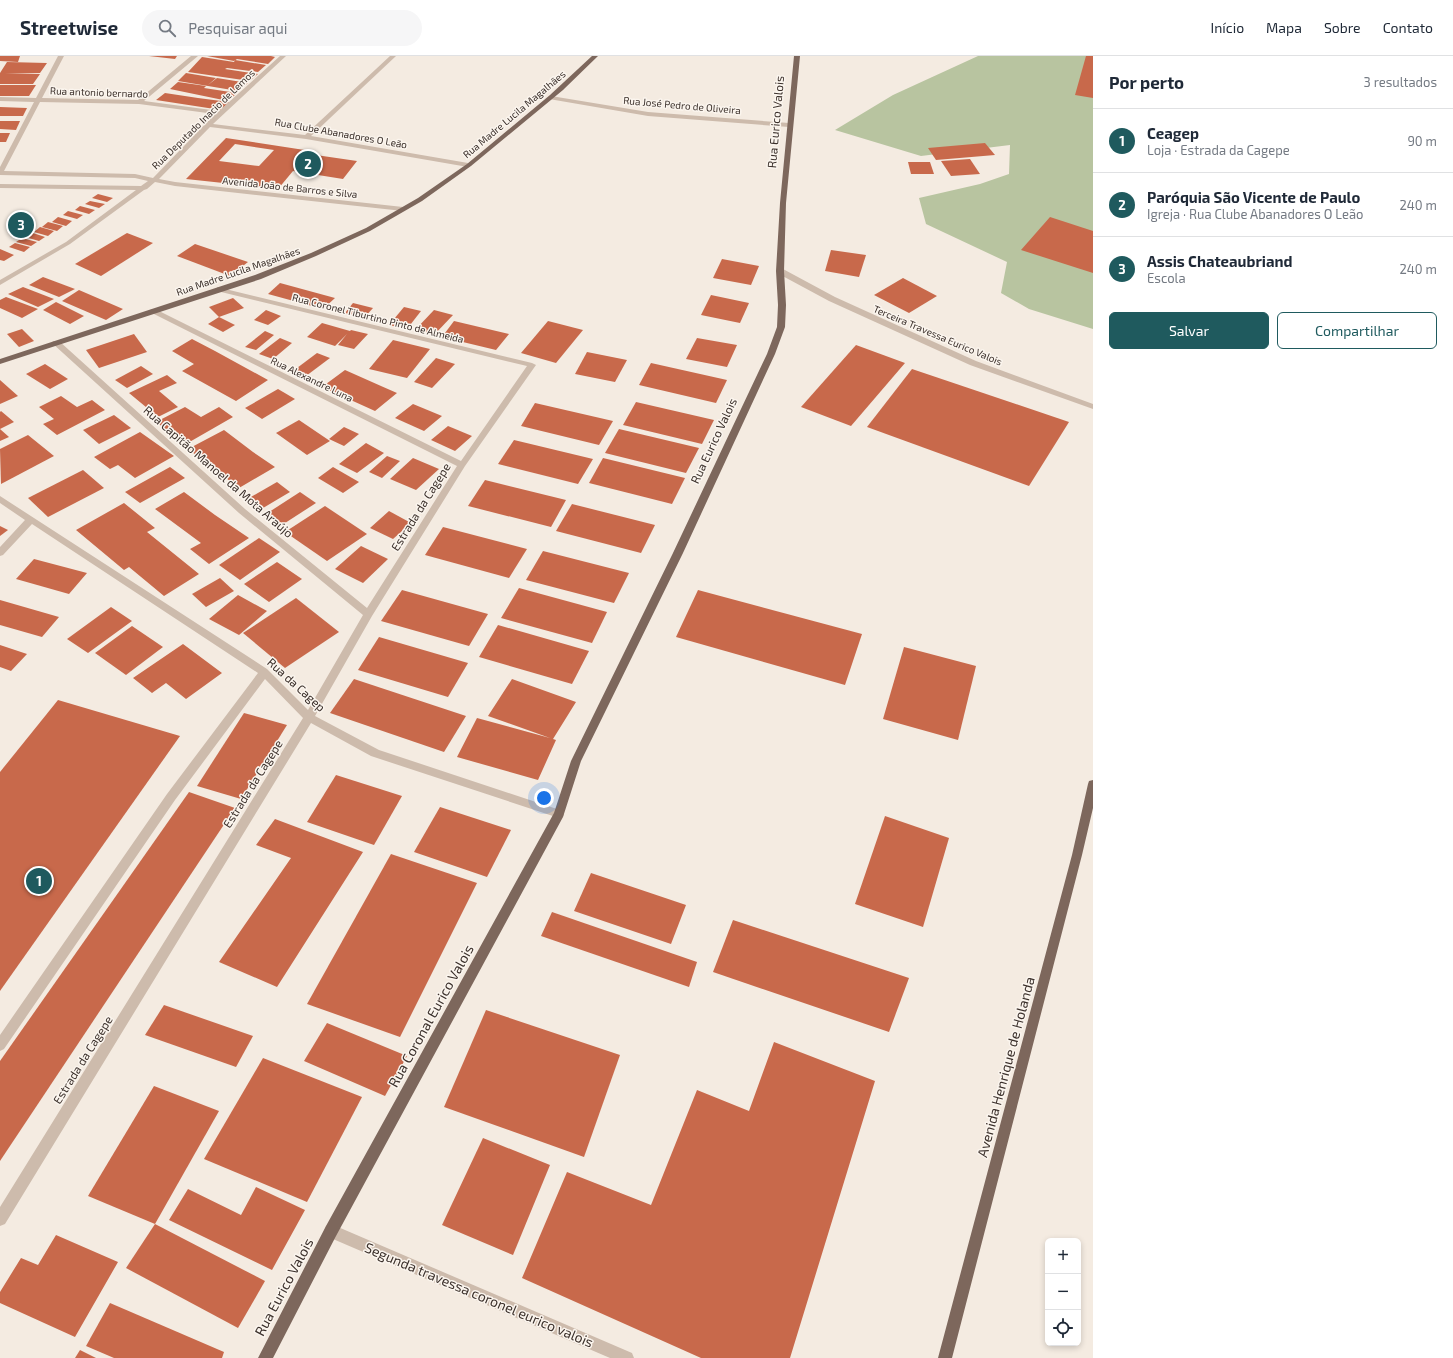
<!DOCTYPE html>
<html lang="pt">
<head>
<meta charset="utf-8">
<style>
  :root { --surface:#fff; --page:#f6f6f7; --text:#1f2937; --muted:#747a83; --line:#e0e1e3; --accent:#1f5a5e }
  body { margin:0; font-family:"Exo 2",sans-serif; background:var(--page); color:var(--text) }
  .controls { position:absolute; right:12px; bottom:12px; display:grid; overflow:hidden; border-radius:6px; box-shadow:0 2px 6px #0003 }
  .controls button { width:36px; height:36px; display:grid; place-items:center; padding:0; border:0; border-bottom:1px solid var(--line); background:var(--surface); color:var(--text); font:20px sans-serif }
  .you { position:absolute; left:544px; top:742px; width:14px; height:14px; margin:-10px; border:3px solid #fff; border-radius:50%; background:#1a73e8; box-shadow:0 0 0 6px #1a73e833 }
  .badge { display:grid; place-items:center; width:26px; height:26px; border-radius:50%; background:var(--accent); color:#fff; font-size:13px; font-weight:700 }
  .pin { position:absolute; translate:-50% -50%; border:2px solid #fff; box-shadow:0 1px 4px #0006 }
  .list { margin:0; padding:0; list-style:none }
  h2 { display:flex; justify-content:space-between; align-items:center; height:52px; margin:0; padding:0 16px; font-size:17px }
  h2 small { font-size:13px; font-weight:400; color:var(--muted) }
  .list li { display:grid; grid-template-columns:26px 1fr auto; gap:12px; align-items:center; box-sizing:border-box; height:64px; padding:0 16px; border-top:1px solid var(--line) }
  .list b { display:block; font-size:15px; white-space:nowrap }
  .list p { margin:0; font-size:13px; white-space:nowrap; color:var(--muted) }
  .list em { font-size:13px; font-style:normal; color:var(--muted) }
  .actions { display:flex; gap:8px; padding:12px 16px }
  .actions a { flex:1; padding:9px 0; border:1px solid var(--accent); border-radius:6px; text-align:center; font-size:14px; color:var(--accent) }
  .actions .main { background:var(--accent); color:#fff }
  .icon { flex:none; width:22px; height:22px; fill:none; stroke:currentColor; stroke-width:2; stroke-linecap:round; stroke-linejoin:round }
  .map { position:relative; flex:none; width:1093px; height:1302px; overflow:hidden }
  header { display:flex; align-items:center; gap:24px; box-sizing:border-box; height:56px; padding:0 20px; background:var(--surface); border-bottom:1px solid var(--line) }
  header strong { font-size:19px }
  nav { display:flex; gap:22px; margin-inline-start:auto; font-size:14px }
  .search { width:280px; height:36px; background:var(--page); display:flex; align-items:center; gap:10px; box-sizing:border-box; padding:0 14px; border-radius:22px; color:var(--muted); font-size:15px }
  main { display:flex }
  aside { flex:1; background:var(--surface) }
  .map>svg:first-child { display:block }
  .green { fill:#b8c4a0 }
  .building { fill:#c8694b; fill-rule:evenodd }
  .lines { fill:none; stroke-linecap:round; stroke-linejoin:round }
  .minor { fill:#cdbbac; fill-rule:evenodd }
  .major { fill:#7d675c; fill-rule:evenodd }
  .labels { text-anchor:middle; stroke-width:3; stroke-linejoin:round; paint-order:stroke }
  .far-street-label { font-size:10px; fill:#3b302b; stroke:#fbf5ee }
  .street-label { font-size:12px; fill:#3b302b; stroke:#fbf5ee }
  .near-street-label { font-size:14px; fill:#3b302b; stroke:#fbf5ee }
</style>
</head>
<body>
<header>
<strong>Streetwise</strong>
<div class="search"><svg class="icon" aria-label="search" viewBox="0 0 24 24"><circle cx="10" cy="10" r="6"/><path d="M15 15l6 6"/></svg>Pesquisar aqui</div>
<nav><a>Início</a><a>Mapa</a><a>Sobre</a><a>Contato</a></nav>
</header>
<main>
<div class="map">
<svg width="1093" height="1302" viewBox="0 0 1093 1302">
  <rect width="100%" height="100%" fill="#f4ebe1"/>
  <path class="green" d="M978,0H1093V273L1029,253L1001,237L1007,206L926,168L919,142L980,128L1009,118L1010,89L921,100L835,74L893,39Z"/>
  <g class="building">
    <path d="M0,0H20L18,6L0,5Z"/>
    <path d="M149,0H177L175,3Z"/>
    <path d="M207,0H271L275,1L268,8L237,3L234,5Z"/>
    <path d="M1086,0H1093V42L1075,39Z"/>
    <path d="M202,1L234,6L235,4L266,9L258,16L227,12L225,13L258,18L250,25L188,16Z"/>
    <path d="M7,6L47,7L40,17H5L40,18L33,28H0V17Z"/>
    <path d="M186,17L216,22L208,29L217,22L248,27L238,35L178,25Z"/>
    <path d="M178,26L206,30L204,32L237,37L228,45L170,33Z"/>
    <path d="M0,29H36L29,40H0Z"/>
    <path d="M165,37L198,42L229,46L221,54L156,44Z"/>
    <path d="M0,51L27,52L23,60H0Z"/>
    <path d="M0,65H20L16,74L0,73Z"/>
    <path d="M0,77H10L6,86H0Z"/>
    <path d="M226,82L311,95L309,98L357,105L343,123L293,115L278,133L186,123ZM235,88L274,94L259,110L219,105Z"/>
    <path d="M985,87L995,99L936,104L928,92Z"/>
    <path d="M970,103L980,118L951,120L941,105Z"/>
    <path d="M908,106H930L934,118H911Z"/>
    <path d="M98,138L113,142L107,146L92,142Z"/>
    <path d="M90,145L105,148L99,152L85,148Z"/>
    <path d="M80,150L95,154L89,158L75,154Z"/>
    <path d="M68,155L83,159L77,163L63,159Z"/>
    <path d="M58,161L72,165L66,170L52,166Z"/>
    <path d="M1050,161L1093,175V217L1021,194Z"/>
    <path d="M48,166L63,170L57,175L42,171Z"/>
    <path d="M40,171L54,175L48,180L34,176Z"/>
    <path d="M30,176L45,181L39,185L25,181Z"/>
    <path d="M127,177L153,187L101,220L75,208Z"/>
    <path d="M22,182L37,186L31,190L16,186Z"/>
    <path d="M15,187L30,191L24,196L9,191Z"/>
    <path d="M195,188L248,206L230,220L177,200Z"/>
    <path d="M0,193L14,199L4,205L0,204Z"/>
    <path d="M831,194L866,199L859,221L825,215Z"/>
    <path d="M722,203L759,210L751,229L713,222Z"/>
    <path d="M43,221L75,233L59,241L29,229Z"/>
    <path d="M903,222L937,240L909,257L874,239Z"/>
    <path d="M280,227L335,242L323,253L268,238Z"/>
    <path d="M23,231L54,243L38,251L8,238Z"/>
    <path d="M79,234L123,253L106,264L62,245Z"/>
    <path d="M711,239L749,247L740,267L701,259Z"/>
    <path d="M6,241L38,253L22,262L0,252V244Z"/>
    <path d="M233,242L244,252L219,261L209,251Z"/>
    <path d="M56,246L84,260L70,268L43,254Z"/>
    <path d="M353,247L373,252L365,261L345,257Z"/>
    <path d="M404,251L421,255L407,273L389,269Z"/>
    <path d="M266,254L281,260L268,269L254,264Z"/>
    <path d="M434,254L453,259L434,279L416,273Z"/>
    <path d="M219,261L235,269L223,276L208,268Z"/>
    <path d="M454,265L509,278L496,294L442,281Z"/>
    <path d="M548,265L583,274L556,307L521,297Z"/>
    <path d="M322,267L350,275L351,274L368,278L354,293L338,289L347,278L335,290L307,281Z"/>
    <path d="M22,273L34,285L19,291L7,278Z"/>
    <path d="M265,275L274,279L256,294L245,291Z"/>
    <path d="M134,278L147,296L99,312L86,294Z"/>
    <path d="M280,282L292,287L273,303L259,298Z"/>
    <path d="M697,282L737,289L727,311L686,303Z"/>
    <path d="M192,283L215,295L268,324L236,345L182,315L194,308L172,295Z"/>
    <path d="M393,284L430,293L407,322L369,313Z"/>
    <path d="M856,289L905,307L851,370L801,351Z"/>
    <path d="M587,296L627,304L615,326L575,318Z"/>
    <path d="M317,297L330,302L306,320L293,315Z"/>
    <path d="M436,302L455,308L432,332L414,326Z"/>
    <path d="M651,307L727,324L716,347L639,329Z"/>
    <path d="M45,308L68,323L50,333L26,318Z"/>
    <path d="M141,310L153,318L127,332L115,324Z"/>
    <path d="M912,313L1069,366L1029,430L867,371Z"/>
    <path d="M345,314L381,330L397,337L375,355L322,331Z"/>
    <path d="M167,319L177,327L159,335L178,351L158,361L129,337Z"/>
    <path d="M0,324L18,340L0,348Z"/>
    <path d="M278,333L295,343L262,363L245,352Z"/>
    <path d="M61,340L77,351L92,344L105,354L57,379L43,368L54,363L39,351Z"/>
    <path d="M636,346L714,364L702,388L623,369Z"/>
    <path d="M535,347L613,365L599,389L521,370Z"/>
    <path d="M413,348L442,360L424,375L395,362Z"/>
    <path d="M185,351L201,361L219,351L233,361L186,388L156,366Z"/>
    <path d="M1,355L14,366L0,373L9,381L0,385V356Z"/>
    <path d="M114,359L131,372L99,388L83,374Z"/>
    <path d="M299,364L330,385L307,399L276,377Z"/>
    <path d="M448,370L472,380L455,395L431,384Z"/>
    <path d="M344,371L359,378L344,390L329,383Z"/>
    <path d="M619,373L699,392L686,417L605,397Z"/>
    <path d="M224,374L253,396L275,411L239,432L188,393Z"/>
    <path d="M140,376L174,400L135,422L118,409L110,413L94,401Z"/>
    <path d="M28,379L54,400L1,428L0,393Z"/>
    <path d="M514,384L593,403L578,428L498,408Z"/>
    <path d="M366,387L384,397L357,417L339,408Z"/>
    <path d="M387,400L400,405L382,422L369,416Z"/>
    <path d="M413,402L439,413L416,434L390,423Z"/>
    <path d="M603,402L685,422L672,448L589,427Z"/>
    <path d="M170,411L185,422L140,447L125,436Z"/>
    <path d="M333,411L359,426L343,437L318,422Z"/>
    <path d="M83,414L104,432L48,461L28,442Z"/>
    <path d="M485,424L566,444L551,471L468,450Z"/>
    <path d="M277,426L290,436L258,455L244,445Z"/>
    <path d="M184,436L215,459L249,482L209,508L190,493L201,487L155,453Z"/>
    <path d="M300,436L316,447L282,469L266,458Z"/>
    <path d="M124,447L155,472L147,476L199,518L164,540L129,511L124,514L76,474Z"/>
    <path d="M572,448L655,469L641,497L556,475Z"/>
    <path d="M325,450L367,478L327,505L285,476Z"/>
    <path d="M389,455L411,467L393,483L370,472Z"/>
    <path d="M0,470L8,474L0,480Z"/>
    <path d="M443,471L527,493L509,522L425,499Z"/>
    <path d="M259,482L280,496L240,524L219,509Z"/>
    <path d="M361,490L388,503L363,527L335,513Z"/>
    <path d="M543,495L629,517L614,547L526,524Z"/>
    <path d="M34,503L87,517L69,538L16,523Z"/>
    <path d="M277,506L302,523L269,546L244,528Z"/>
    <path d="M220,522L234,535L206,551L192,538Z"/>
    <path d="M519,532L607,556L592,587L501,562Z"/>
    <path d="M402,534L488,558L469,590L381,565Z"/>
    <path d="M698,534L862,578L845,629L676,581Z"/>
    <path d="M238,539L267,555L239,579L209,563Z"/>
    <path d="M296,542L339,576L285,612L243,577Z"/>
    <path d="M0,544L59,561L42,581L0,569Z"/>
    <path d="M111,551L132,565L88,597L67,583Z"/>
    <path d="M498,569L589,595L572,628L479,601Z"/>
    <path d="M132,570L163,591L126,619L95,597Z"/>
    <path d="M379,581L468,607L448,641L358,614Z"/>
    <path d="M183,588L222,617L186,643L166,627L152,637L133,622Z"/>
    <path d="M0,589L27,598L11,615L0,611Z"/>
    <path d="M904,591L976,610L958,684L883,663Z"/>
    <path d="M354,623L466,660L444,696L330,657Z"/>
    <path d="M512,623L576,646L553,683L556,684L538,724L457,701L477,662L550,682L488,660Z"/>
    <path d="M58,644L180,680L0,935V716Z"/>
    <path d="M244,657L287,669L241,743L197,730Z"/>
    <path d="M336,719L402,740L374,789L307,766Z"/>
    <path d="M189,736L235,752L0,1105V1005Z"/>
    <path d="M440,751L511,774L487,821L414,796Z"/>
    <path d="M885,760L949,782L923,871L855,848Z"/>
    <path d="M275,763L363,796L277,931L219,906L291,802L256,789Z"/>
    <path d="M391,798L477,827L400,981L307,948Z"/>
    <path d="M591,817L686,849L671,888L574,855Z"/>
    <path d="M552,856L697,906L689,931L541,880Z"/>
    <path d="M733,864L909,922L889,976L713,916Z"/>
    <path d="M164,949L253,980L236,1011L145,979Z"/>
    <path d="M486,954L620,999L584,1101L444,1051Z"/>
    <path d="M327,967L407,1000L385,1040L304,1005Z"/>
    <path d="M774,986L875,1025L790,1302H701L522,1222L567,1116L651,1149L697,1034L749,1055Z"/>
    <path d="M263,1002L362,1041L307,1146L204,1103Z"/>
    <path d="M154,1030L219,1055L155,1168L88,1140Z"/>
    <path d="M483,1082L550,1109L513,1199L442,1169Z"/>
    <path d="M256,1131L305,1154L272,1214L169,1164L188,1133L241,1159Z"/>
    <path d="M155,1168L265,1225L238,1272L126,1212Z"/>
    <path d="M56,1179L118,1206L75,1281L0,1247V1236L21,1202L38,1209Z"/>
    <path d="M110,1247L224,1296L222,1302H114L86,1290Z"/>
    <path d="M80,1294L96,1302H75Z"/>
  </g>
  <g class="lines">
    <g class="minor">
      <path d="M58,0H64L42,42L138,44L191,0H198L144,45L219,55L280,0H286L213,68L305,79L390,0H396L311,80L468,107L471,109L468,111L306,83L210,71L159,123L175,126L403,151L406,153L403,155L175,130L155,126L147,133L144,134L70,188L0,229V224L66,186L136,134L0,132V128L141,130L148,125L135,122L0,119V111L34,46L0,45V41L36,42ZM40,46L139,48L215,58L153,122L135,118L4,115Z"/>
      <path d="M551,40L648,56L789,67L792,69L789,71L648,60L549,43L548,42Z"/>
      <path d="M777,213H783L835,241L976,305L1093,348V353L970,309L829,245L777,217Z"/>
      <path d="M217,231L532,307L536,309L465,410L372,560L315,660L379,694L563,755L564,758L563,761L559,762L371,700L311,667L5,1168L0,1170V1151L303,662L265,623L175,744L4,993L0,995V979L167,738L258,617L32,468L3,499L0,500V491L25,464L0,447V440L267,613L308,654L363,559L239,457L52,287L53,285H59L245,453L367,552L457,410L148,255L152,253H155L461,405L527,310L217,235Z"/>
      <path d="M331,1168L632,1297L634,1302H610L326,1180L324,1175L326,1170Z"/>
    </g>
    <g class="major">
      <path d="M592,0H598L563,34L471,110L422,145L370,175L316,200L261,223L0,308V303L255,219L311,197L366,172L418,142L467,108L550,39Z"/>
      <path d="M794,0H800L786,147L784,215L786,249L785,271L775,298L683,497L581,705L563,761L336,1180L273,1302H258L326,1170L554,757L571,705L673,497L767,298L777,271L778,249L776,215L780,147Z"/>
      <path d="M1093,724V752L1082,799L952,1302H938L1072,799L1088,728L1089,725Z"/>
    </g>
  </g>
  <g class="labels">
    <g class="far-street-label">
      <text transform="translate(99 36) rotate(2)" y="4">Rua antonio bernardo</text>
      <text transform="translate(682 49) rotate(5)" y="4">Rua José Pedro de Oliveira</text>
      <text transform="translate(514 58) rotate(-40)" y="4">Rua Madre Lucila Magalhães</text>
      <text transform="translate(203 63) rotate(-44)" y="4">Rua Deputado Inacio de Lemos</text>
      <text transform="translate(341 77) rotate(10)" y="4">Rua Clube Abanadores O Leão</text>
      <text transform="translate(290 131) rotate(6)" y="4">Avenida João de Barros e Silva</text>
      <text transform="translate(238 215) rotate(-19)" y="4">Rua Madre Lucila Magalhães</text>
      <text transform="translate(378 262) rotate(14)" y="4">Rua Coronel Tiburtino Pinto de Almeida</text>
      <text transform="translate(938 279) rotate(23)" y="4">Terceira Travessa Eurico Valois</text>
      <text transform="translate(312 323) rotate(26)" y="4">Rua Alexandre Luna</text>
    </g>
    <g class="street-label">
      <text transform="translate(776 66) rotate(-85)" y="4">Rua Eurico Valois</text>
      <text transform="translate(714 385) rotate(-65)" y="4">Rua Eurico Valois</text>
      <text transform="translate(218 416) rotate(41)" y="4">Rua Capitão Manoel da Mota Araújo</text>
      <text transform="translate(421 451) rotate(-58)" y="4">Estrada da Cagepe</text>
      <text transform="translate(296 629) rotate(42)" y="4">Rua da Cagep</text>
      <text transform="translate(253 728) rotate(-58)" y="4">Estrada da Cagepe</text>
      <text transform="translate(83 1004) rotate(-58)" y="4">Estrada da Cagepe</text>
    </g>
    <g class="near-street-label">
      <text transform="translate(431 960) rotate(-61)" y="5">Rua Coronal Eurico Valois</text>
      <text transform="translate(1006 1011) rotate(-75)" y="5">Avenida Henrique de Holanda</text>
      <text transform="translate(284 1231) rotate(-62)" y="5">Rua Eurico Valois</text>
      <text transform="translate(479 1239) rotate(23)" y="5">Segunda travessa coronel eurico valois</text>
    </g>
  </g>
</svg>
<div class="controls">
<button>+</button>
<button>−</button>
<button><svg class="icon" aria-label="locate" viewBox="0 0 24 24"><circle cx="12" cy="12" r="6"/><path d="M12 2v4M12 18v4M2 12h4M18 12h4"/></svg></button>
</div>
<div class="you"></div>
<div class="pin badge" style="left:39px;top:825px">1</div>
<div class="pin badge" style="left:308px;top:108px">2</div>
<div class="pin badge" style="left:21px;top:169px">3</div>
</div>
<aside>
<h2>Por perto<small>3 resultados</small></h2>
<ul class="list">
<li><span class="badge">1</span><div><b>Ceagep</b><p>Loja · Estrada da Cagepe</p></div><em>90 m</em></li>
<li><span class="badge">2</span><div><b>Paróquia São Vicente de Paulo</b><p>Igreja · Rua Clube Abanadores O Leão</p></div><em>240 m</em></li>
<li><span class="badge">3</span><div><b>Assis Chateaubriand</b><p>Escola</p></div><em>240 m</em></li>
</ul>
<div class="actions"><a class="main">Salvar</a><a>Compartilhar</a></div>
</aside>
</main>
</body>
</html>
